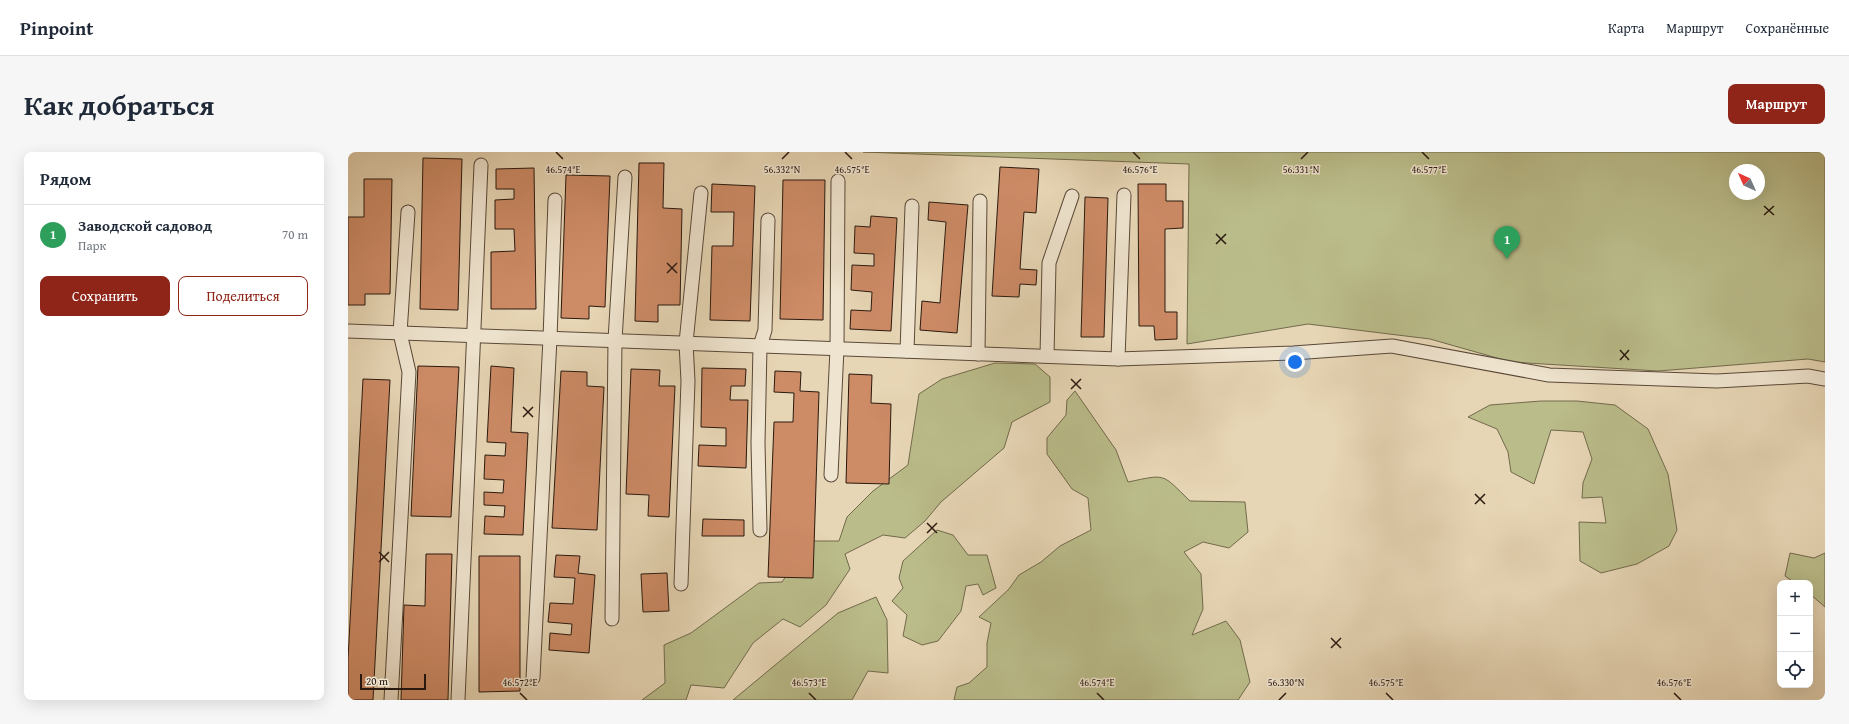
<!DOCTYPE html>
<html lang="ru">
<head>
<meta charset="utf-8">
<style>
  :root { --surface:#fff; --page:#f6f6f7; --text:#1f2937; --muted:#747a83; --line:#e0e1e3; --accent:#8f2418 }
  body { margin:0; font-family:"Gentium Book Plus",serif; background:var(--page); color:var(--text) }
  .controls { position:absolute; right:12px; bottom:12px; display:grid; overflow:hidden; border-radius:8px; box-shadow:0 4px 16px #0002 }
  .controls button { width:36px; height:36px; display:grid; place-items:center; padding:0; border:0; border-bottom:1px solid var(--line); background:var(--surface); color:var(--text); font:20px sans-serif }
  .compass { position:absolute; left:1381px; top:12px; width:36px; height:36px; border-radius:50%; background:var(--surface); box-shadow:0 4px 16px #0002; rotate:315deg }
  .scale { position:absolute; left:12px; bottom:10px; width:66px; box-sizing:border-box; padding-left:4px; border:2px solid #2a190f; border-top:0; font-size:11px; line-height:14px; white-space:nowrap; color:#2a190f; -webkit-text-stroke:3px #efe4cf; paint-order:stroke }
  .you { position:absolute; left:947px; top:210px; width:14px; height:14px; margin:-10px; border:3px solid #fff; border-radius:50%; background:#1a73e8; box-shadow:0 0 0 6px #1a73e833 }
  .badge { display:grid; place-items:center; width:26px; height:26px; border-radius:50%; background:var(--accent); color:#fff; font-size:13px; font-weight:700 }
  .pin { position:absolute; translate:-50% -33px; filter:drop-shadow(0 1px 2px #0008) }
  .pin::after { content:''; position:absolute; top:21px; width:14px; height:12px; background:inherit; clip-path:polygon(0 0,100% 0,50% 100%) }
  .list { margin:0; padding:0; list-style:none }
  h2 { display:flex; justify-content:space-between; align-items:center; height:52px; margin:0; padding:0 16px; font-size:17px }
  h2 small { font-size:13px; font-weight:400; color:var(--muted) }
  .list li { display:grid; grid-template-columns:26px 1fr auto; gap:12px; align-items:center; box-sizing:border-box; height:60px; padding:0 16px; border-top:1px solid var(--line) }
  .list b { display:block; font-size:15px; white-space:nowrap }
  .list p { margin:0; font-size:13px; white-space:nowrap; color:var(--muted) }
  .list em { font-size:13px; font-style:normal; color:var(--muted) }
  .actions { display:flex; gap:8px; padding:12px 16px }
  .actions a { flex:1; padding:9px 0; border:1px solid var(--accent); border-radius:8px; text-align:center; font-size:14px; color:var(--accent) }
  .actions .main { background:var(--accent); color:#fff }
  .icon { flex:none; width:22px; height:22px; fill:none; stroke:currentColor; stroke-width:2; stroke-linecap:round; stroke-linejoin:round }
  .map { position:relative; flex:none; width:1477px; height:548px; overflow:hidden; border-radius:8px }
  header { display:flex; align-items:center; gap:24px; box-sizing:border-box; height:56px; padding:0 20px; background:var(--surface); border-bottom:1px solid var(--line) }
  header strong { font-size:19px }
  nav { display:flex; gap:22px; margin-inline-start:auto; font-size:14px }
  .intro { display:flex; align-items:center; justify-content:space-between; box-sizing:border-box; height:96px; padding:0 24px }
  h1 { margin:0; font-size:28px }
  .button { padding:10px 18px; border-radius:8px; background:var(--accent); color:#fff; font-size:14px; font-weight:700 }
  main { display:flex; gap:24px; padding:0 24px }
  aside { flex:1; background:var(--surface); border-radius:8px; box-shadow:0 4px 16px #0002 }
  .map>svg:first-child { display:block }
  .green { fill:#babc8a; stroke:#726a4c; fill-rule:evenodd }
  .building { fill:#cd8b66; stroke:#2a190f }
  .lines { fill:none; stroke-linecap:round; stroke-linejoin:round }
  .lane-casing { stroke:#594838; stroke-width:15 }
  .lane { stroke:#efe4cf; stroke-width:13 }
  .ticks { fill:none; stroke:#2a190f; stroke-width:1.5 }
  .ticks-label { font-size:10px; text-anchor:middle; fill:#2a190f; stroke:#efe4cf; stroke-width:3; stroke-linejoin:round; paint-order:stroke }
</style>
</head>
<body>
<header>
<strong>Pinpoint</strong>
<nav><a>Карта</a><a>Маршрут</a><a>Сохранённые</a></nav>
</header>
<div class="intro"><h1>Как добраться</h1><a class="button">Маршрут</a></div>
<main>
<aside>
<h2>Рядом<small></small></h2>
<ul class="list">
<li><span class="badge" style="background:#2e9e5b">1</span><div><b>Заводской садовод</b><p>Парк</p></div><em>70 m</em></li>
</ul>
<div class="actions"><a class="main">Сохранить</a><a>Поделиться</a></div>
</aside>
<div class="map">
<svg width="1477" height="548" viewBox="0 0 1477 548">
  <rect width="100%" height="100%" fill="#e7d6b5"/>
  <filter id="stains"><feTurbulence type="fractalNoise" baseFrequency=".005" numOctaves="4"/><feColorMatrix values="0 0 0 0 .2 0 0 0 0 .09 0 0 0 0 .02 0 0 0 .5 -.17"/></filter>
  <radialGradient id="worn" r=".72"><stop offset=".6" stop-color="#630" stop-opacity="0"/><stop offset="1" stop-color="#630" stop-opacity=".3"/></radialGradient>
  <g class="green">
    <path d="M515,0H1477V210L1460,207L1310,219L1163,210L1082,187L960,172L839,192L841,12ZM1387,18H1411V42H1387Z"/>
    <path d="M647,211L687,212L702,225V250L664,270L656,296L593,350L577,369L557,386L535,383L497,402L502,417L478,453L452,475L435,467L405,491L376,536L343,533L338,548H294L317,531L316,493L343,481L411,431L434,430L462,389H491L499,365L525,339L560,313L571,242L594,227Z"/>
    <path d="M727,239L768,298L780,330C819,322 813,321 842,349L897,350L900,380L881,396L855,390L836,400L853,422L855,457L844,483L878,469L892,488L902,530L890,548H606L609,535L621,531L639,515V491L643,471L631,465L661,437L671,423L693,410L712,394L743,378L740,346L724,337L699,302V286L718,263L719,248Z"/>
    <path d="M1193,249H1229L1267,253L1300,277L1320,322L1329,378L1321,394L1289,412L1253,421L1232,409L1231,370L1258,371L1254,345L1234,346L1235,331L1244,307L1235,280L1203,278L1186,332L1163,320L1160,300L1149,277L1120,265L1142,253Z"/>
    <path d="M589,378L605,383L620,403H639L648,436L635,443L630,432L618,434L613,459L590,489L574,493L555,484L559,463L544,449L555,436L551,426L555,409Z"/>
    <path d="M1442,401L1466,406L1477,401V455L1462,442V431H1447L1437,424Z"/>
    <path d="M528,445L539,468L540,521L520,519L504,548H385L490,461Z"/>
  </g>
  <g class="building">
    <path d="M75,6L114,7L110,158L72,157Z"/>
    <path d="M291,11H316L315,56L334,57L332,153H310V170L287,169Z"/>
    <path d="M652,15L691,17L688,61L676,60L672,117L689,118L688,133L672,132L671,145L644,144Z"/>
    <path d="M186,16L188,157H143V100L167,99L166,77H147V48L166,47V37H148V17Z"/>
    <path d="M218,23L262,24L257,155L241,154V167L213,166Z"/>
    <path d="M16,27H44L42,142H17V153H0V65H16Z"/>
    <path d="M435,28H477L475,168L432,167Z"/>
    <path d="M364,32L407,34L402,169L362,168L364,94H385L386,60H363Z"/>
    <path d="M790,32H818V49H835V76L817,77V160H829V187L807,188L806,174H791Z"/>
    <path d="M737,45L760,46L756,185H733Z"/>
    <path d="M581,50L620,53L609,181L572,178L574,149L592,151L598,70L580,68Z"/>
    <path d="M523,64L549,66L543,179L502,177L503,158L523,159L524,140L503,138L504,113L526,114V102L506,101L507,74L522,75Z"/>
    <path d="M70,214L111,215L103,365L63,364Z"/>
    <path d="M143,214L166,216L163,280L180,281L175,383L136,382L137,364L156,365L157,354L136,353V340L155,341L156,328L136,327L137,303L157,304L158,291L139,290Z"/>
    <path d="M354,216L398,217L397,234H383L382,248H400L398,316L350,314L351,293L378,294V276L353,275Z"/>
    <path d="M283,217L312,218L311,234H327L321,365L300,364L301,343L278,342Z"/>
    <path d="M213,219L239,220V234L256,235L249,378L204,376Z"/>
    <path d="M427,219L453,220L452,239L471,240L465,426L420,425L426,270H445L446,241L426,240Z"/>
    <path d="M501,222L524,223L523,251L543,252L541,332L498,331Z"/>
    <path d="M15,227L42,228L25,548H0V507Z"/>
    <path d="M355,367L396,368V384H354Z"/>
    <path d="M78,402H104L100,548H53L56,453L77,454Z"/>
    <path d="M208,403L232,404L230,421L247,423L241,501L201,498L202,481L223,483L224,472L200,470L202,451L225,452L227,426L206,425Z"/>
    <path d="M131,404H172V539L131,540Z"/>
    <path d="M319,421L321,459L295,460L293,422Z"/>
  </g>
  <g class="lines">
    <defs>
      <g id="lane">
        <path d="M0,179L770,207L945,201L1044,194L1201,223L1369,229L1460,224L1477,227"/>
        <path d="M559,199L564,54"/>
        <path d="M630,202L632,49"/>
        <path d="M699,204L701,111L724,44"/>
        <path d="M770,207L776,43"/>
        <path d="M483,323L489,197L490,29"/>
        <path d="M412,378L410,291L412,194L417,178L420,68"/>
        <path d="M333,432L340,229L338,191L353,41"/>
        <path d="M264,467L267,188L277,25"/>
        <path d="M185,526L202,186L207,48"/>
        <path d="M43,548L61,220L52,181L60,60"/>
        <path d="M110,548L133,13"/>
      </g>
    </defs>
    <use href="#lane" class="lane-casing"/>
    <use href="#lane" class="lane"/>
  </g>
  <path class="ticks" d="M208,0L215,7M497,0L504,7M785,0L792,7M1074,0L1081,7M434,7L441,0M953,7L960,0M1416,54L1426,63M1416,63L1426,54M868,82L878,92M868,92L878,82M319,111L329,121M319,121L329,111M1272,198L1281,208M1272,208L1281,198M723,227L733,237M723,237L733,227M175,255L185,265M175,265L185,255M1127,342L1137,352M1127,352L1137,342M579,371L589,381M579,381L589,371M31,400L41,410M31,410L41,400M983,486L993,496M983,496L993,486M172,541L179,548M461,541L468,548M749,541L756,548M1038,541L1045,548M1326,541L1333,548M931,548L938,541"/>
  <g class="ticks-label">
    <text x="215" y="21">46.574°E</text>
    <text x="434" y="21">56.332°N</text>
    <text x="504" y="21">46.575°E</text>
    <text x="792" y="21">46.576°E</text>
    <text x="953" y="21">56.331°N</text>
    <text x="1081" y="21">46.577°E</text>
    <text x="938" y="534">56.330°N</text>
    <text x="172" y="534">46.572°E</text>
    <text x="461" y="534">46.573°E</text>
    <text x="749" y="534">46.574°E</text>
    <text x="1038" y="534">46.575°E</text>
    <text x="1326" y="534">46.576°E</text>
  </g>
  <rect width="100%" height="100%" filter="url(#stains)"/>
  <rect width="100%" height="100%" fill="url(#worn)"/>
</svg>
<div class="controls">
<button>+</button>
<button>−</button>
<button><svg class="icon" aria-label="locate" viewBox="0 0 24 24"><circle cx="12" cy="12" r="6"/><path d="M12 2v4M12 18v4M2 12h4M18 12h4"/></svg></button>
</div>
<svg class="compass" viewBox="-18 -18 36 36"><path d="M0-13l5 13h-10z" fill="#e53935"/><path d="M0 13l5-13h-10z" fill="#747a83"/></svg>
<div class="scale">20 m</div>
<div class="you"></div>
<div class="pin badge" style="left:1159px;top:107px;background:#2e9e5b">1</div>
</div>
</main>
</body>
</html>
